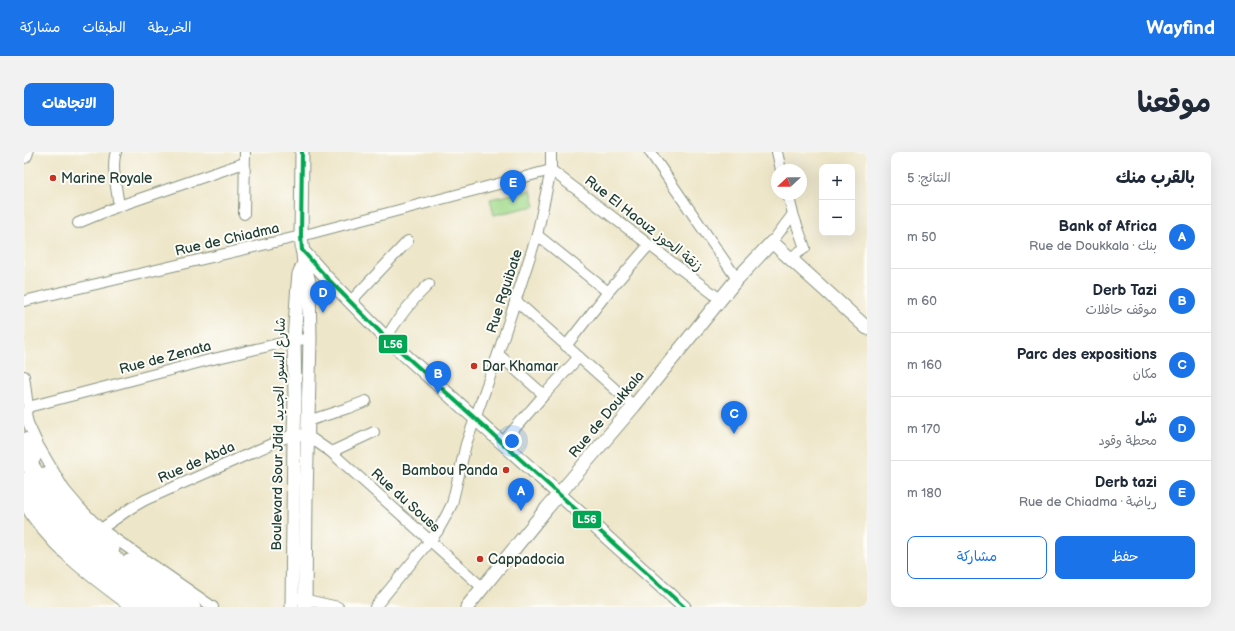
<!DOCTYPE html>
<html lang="ar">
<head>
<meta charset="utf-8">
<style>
  :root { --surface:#fff; --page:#f2f2f3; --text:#1f2937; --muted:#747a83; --line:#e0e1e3; --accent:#1a73e8 }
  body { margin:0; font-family:"Balsamiq Sans","Playpen Sans Arabic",sans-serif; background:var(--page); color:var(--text); direction:rtl }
  .controls { position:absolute; right:12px; top:12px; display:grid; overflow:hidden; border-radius:8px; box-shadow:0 4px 16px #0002 }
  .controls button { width:36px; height:36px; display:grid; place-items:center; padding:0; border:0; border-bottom:1px solid var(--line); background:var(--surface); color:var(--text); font:20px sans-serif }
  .compass { position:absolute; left:747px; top:12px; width:36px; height:36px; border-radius:50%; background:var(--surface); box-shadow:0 4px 16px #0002; rotate:248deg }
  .you { position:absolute; left:488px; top:289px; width:14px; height:14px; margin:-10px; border:3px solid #fff; border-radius:50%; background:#1a73e8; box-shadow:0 0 0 6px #1a73e833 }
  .badge { display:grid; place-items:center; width:26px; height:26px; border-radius:50%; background:var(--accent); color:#fff; font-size:13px; font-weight:700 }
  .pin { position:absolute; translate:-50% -33px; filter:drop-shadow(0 1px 2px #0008) }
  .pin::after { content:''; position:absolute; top:21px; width:14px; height:12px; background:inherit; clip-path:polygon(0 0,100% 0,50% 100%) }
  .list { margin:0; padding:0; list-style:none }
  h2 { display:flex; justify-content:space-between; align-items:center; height:52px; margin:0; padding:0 16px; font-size:17px }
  h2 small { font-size:13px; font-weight:400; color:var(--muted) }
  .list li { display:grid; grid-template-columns:26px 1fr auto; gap:12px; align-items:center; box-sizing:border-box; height:64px; padding:0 16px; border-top:1px solid var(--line) }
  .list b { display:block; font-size:15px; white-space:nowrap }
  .list p { margin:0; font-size:13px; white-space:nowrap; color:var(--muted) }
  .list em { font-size:13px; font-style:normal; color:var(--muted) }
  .actions { display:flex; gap:8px; padding:12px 16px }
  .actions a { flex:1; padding:9px 0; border:1px solid var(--accent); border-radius:8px; text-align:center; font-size:14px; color:var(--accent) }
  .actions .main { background:var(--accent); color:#fff }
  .map { position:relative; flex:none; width:843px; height:455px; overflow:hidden; direction:ltr; border-radius:8px }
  header { display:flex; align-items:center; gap:24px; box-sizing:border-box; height:56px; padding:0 20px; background:var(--accent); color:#fff }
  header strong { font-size:19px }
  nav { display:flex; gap:22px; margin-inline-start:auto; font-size:14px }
  .intro { display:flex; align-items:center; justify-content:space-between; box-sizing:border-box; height:96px; padding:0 24px }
  h1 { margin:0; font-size:28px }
  .button { padding:10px 18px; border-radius:8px; background:var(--accent); color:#fff; font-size:14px; font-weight:700 }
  main { display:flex; gap:24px; padding:0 24px }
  aside { flex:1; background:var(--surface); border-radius:8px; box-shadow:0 4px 16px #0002 }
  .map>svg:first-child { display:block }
  .green { fill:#a2da8c; stroke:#608c60 }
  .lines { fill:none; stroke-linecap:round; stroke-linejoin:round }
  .minor-casing { stroke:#86927e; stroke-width:12 }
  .tertiary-casing { stroke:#86927e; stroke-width:15 }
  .primary-casing { stroke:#86927e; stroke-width:18 }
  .trunk-casing { stroke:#86927e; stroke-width:19 }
  .minor { stroke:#fff; stroke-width:10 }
  .tertiary { stroke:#fff; stroke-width:13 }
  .primary { stroke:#fff; stroke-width:16 }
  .trunk { stroke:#fff; stroke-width:17 }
  .bus-1-casing { stroke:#fdfcf7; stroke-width:7 }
  .bus-1 { stroke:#00a651; stroke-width:4 }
  .poi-dot { fill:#c8321e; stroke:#fdfcf7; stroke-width:1.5 }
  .labels { text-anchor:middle; stroke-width:4; stroke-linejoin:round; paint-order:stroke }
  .poi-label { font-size:14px; fill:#1f3d34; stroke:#fdfcf7; text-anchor:start }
  .street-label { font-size:14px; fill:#1f3d34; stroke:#fdfcf7 }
  .line-badge { stroke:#fdfcf7; stroke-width:1.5 }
  .badge-label { font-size:11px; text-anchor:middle; font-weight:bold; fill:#fff }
</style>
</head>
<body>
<header>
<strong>Wayfind</strong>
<nav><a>الخريطة</a><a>الطبقات</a><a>مشاركة</a></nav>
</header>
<div class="intro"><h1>موقعنا</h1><a class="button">الاتجاهات</a></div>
<main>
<aside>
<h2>بالقرب منك<small>النتائج: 5</small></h2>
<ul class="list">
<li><span class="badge">A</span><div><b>Bank of Africa</b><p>بنك · Rue de Doukkala</p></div><em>50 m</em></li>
<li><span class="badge">B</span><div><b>Derb Tazi</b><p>موقف حافلات</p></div><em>60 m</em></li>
<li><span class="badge">C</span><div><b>Parc des expositions</b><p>مكان</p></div><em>160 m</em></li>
<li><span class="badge">D</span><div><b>شل</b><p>محطة وقود</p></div><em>170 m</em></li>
<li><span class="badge">E</span><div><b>Derb tazi</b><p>رياضة · Rue de Chiadma</p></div><em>180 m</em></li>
</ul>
<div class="actions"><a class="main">حفظ</a><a>مشاركة</a></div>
</aside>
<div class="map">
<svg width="843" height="455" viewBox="0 0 843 455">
  <rect width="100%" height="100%" fill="#fdfcf7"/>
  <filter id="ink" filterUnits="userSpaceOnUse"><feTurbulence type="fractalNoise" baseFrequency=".025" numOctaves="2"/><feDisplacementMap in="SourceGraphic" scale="8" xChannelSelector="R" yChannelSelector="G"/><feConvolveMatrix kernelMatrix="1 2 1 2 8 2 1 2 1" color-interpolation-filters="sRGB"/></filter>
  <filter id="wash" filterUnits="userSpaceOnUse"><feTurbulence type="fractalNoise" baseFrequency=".012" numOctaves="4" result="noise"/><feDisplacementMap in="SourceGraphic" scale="16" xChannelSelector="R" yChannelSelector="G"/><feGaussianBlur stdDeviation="0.9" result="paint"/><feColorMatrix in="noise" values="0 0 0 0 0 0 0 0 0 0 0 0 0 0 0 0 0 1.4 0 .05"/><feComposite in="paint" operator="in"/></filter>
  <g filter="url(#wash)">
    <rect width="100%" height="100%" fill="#eee6c9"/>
    <path class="green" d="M507,38L511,54L470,63L466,47Z"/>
  </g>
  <g filter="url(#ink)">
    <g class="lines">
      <defs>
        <g id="minor">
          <path d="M92,0C87,14 93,39 95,54"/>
          <path d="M626,0L713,127"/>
          <path d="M753,0L757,18"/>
          <path d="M527,18L696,147"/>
          <path d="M764,42L769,62L781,96L766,106"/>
          <path d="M220,62L221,0"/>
          <path d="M54,71L95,54L220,11"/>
          <path d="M513,83L584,140"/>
          <path d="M748,90L769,62"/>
          <path d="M491,148L610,254"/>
          <path d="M0,149L277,84L527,18"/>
          <path d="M327,149L384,89"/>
          <path d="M362,186C374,166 388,148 405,132"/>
          <path d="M542,194L584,140L625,93"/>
          <path d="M474,202L520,243"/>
          <path d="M0,224L4,255L2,261L4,271L14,293L40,337L56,356L77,377L189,455"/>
          <path d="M4,255L185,208L270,188L286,187"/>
          <path d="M284,269L324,256L342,249"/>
          <path d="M478,291L520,243L555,205"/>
          <path d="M307,300L350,280"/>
          <path d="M77,377L107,356L121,348L270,282L284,284L307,300L459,436"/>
          <path d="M274,446L314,455"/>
          <path d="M351,455L413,380L422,364L428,352L442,292L474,202L513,83L527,18V0"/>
        </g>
        <g id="tertiary">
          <path d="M278,0L277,84L280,111L285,130L286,187L282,345L281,455"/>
          <path d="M278,98L304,127L362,186L660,455"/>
          <path d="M0,287L10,306"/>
          <path d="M20,322C40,351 63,375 89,397"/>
          <path d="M105,409L170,455"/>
          <path d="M268,455L270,282L271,246L270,188L274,132L275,122L280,111"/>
          <path d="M443,455L523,356L610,254L713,127L748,90L843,176"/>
        </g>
        <g id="primary">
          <path d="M0,3L1,0"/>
          <path d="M0,346C25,392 70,424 112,455"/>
        </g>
        <g id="trunk">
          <path d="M0,299L7,315L27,348L52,377L67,390L154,455"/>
          <path d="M0,329C34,388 81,418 135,455"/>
        </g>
      </defs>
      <use href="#minor" class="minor-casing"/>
      <use href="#tertiary" class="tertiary-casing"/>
      <use href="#primary" class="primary-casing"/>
      <use href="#trunk" class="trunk-casing"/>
      <use href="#minor" class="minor"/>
      <use href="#tertiary" class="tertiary"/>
      <use href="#primary" class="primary"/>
      <use href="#trunk" class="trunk"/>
      <defs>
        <g id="bus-1">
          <path d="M278,0L277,84L278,98"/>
          <path d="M278,98L304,127L362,186L660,455"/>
        </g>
      </defs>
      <use href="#bus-1" class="bus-1-casing"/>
      <use href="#bus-1" class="bus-1"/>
    </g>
  </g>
  <g class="poi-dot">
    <circle cx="29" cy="26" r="4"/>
    <circle cx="450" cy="214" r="4"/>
    <circle cx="482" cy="318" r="4"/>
    <circle cx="456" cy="407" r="4"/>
  </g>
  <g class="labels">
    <g class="poi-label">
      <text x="37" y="31">Marine Royale</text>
      <text x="458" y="219">Dar Khamar</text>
      <text x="474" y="323" text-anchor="end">Bambou Panda</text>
      <text x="464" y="412">Cappadocia</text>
    </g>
    <g class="street-label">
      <text transform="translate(620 71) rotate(38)" y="5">Rue El Haouz زنقة الحوز</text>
      <text transform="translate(203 87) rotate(-13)" y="5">Rue de Chiadma</text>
      <text transform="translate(480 139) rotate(-72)" y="5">Rue Rguibate</text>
      <text transform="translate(141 205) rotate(-15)" y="5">Rue de Zenata</text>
      <text transform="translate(582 262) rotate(-50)" y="5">Rue de Doukkala</text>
      <text transform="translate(254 282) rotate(-89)" y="5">Boulevard Sour Jdid شارع السور الجديد</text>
      <text transform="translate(172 310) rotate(-24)" y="5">Rue de Abda</text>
      <text transform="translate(382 348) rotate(42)" y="5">Rue du Souss</text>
    </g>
  </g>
  <g class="line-badge">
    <rect x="354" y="182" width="30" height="20" rx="4" fill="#00a651"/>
    <rect x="548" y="358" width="30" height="19" rx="4" fill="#00a651"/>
  </g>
  <g class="badge-label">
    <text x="369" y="196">L56</text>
    <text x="563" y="371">L56</text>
  </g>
</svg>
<div class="controls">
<button>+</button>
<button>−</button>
</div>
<svg class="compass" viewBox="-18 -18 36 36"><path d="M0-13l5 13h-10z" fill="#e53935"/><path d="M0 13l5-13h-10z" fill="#747a83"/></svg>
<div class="you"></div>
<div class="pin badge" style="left:497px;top:359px">A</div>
<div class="pin badge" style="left:414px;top:242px">B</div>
<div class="pin badge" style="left:710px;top:282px">C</div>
<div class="pin badge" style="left:299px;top:161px">D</div>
<div class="pin badge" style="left:489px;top:51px">E</div>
</div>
</main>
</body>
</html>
